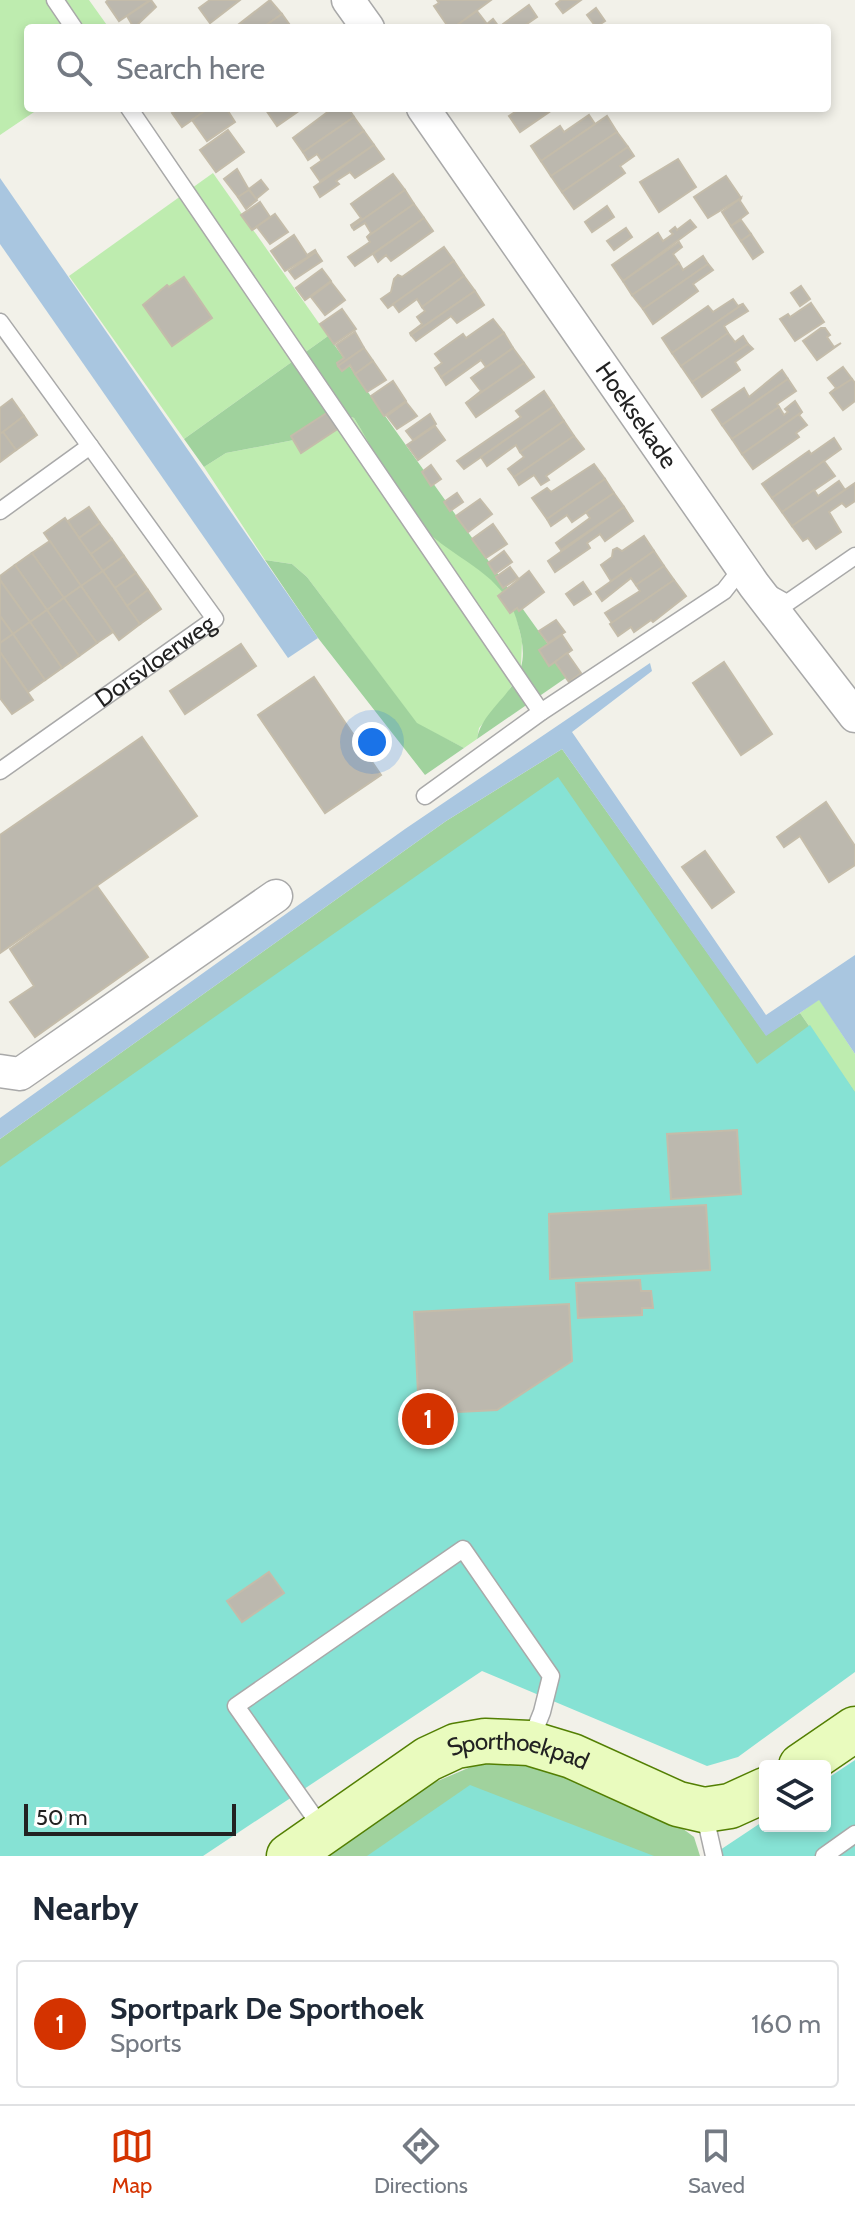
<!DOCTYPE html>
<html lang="en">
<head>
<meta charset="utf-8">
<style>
  :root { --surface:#fff; --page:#f2f2f3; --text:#1f2937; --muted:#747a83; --line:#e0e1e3; --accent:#d43300 }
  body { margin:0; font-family:Cabin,sans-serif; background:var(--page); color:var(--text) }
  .controls { position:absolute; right:24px; bottom:24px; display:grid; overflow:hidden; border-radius:8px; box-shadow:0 4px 12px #0003 }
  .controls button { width:72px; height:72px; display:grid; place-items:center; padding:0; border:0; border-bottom:2px solid var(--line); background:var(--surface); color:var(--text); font:40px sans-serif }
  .scale { position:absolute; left:24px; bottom:20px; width:212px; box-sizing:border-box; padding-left:8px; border:4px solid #222; border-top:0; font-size:22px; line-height:28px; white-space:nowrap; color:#222; -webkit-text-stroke:6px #fff; paint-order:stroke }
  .you { position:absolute; left:372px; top:742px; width:28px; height:28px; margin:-20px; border:6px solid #fff; border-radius:50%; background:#1a73e8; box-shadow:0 0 0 12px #1a73e833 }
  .badge { display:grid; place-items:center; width:52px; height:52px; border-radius:50%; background:var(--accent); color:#fff; font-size:26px; font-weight:700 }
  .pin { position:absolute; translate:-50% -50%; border:4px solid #fff; box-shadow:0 2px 8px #0006 }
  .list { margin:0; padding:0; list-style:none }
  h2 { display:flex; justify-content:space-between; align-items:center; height:104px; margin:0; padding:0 32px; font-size:34px }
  h2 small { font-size:26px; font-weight:400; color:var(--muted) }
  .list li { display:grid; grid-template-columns:52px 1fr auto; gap:24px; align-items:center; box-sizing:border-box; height:128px; margin:0 16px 16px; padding:0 16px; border:2px solid var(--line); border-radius:8px }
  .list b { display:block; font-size:30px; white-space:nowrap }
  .list p { margin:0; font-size:26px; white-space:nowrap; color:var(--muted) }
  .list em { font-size:26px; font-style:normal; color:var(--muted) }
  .icon { flex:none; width:44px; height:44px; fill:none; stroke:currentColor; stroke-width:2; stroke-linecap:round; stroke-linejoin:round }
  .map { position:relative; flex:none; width:855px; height:1856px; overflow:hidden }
  .search { position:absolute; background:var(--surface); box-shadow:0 4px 12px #0003; left:24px; right:24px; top:24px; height:88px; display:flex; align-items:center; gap:20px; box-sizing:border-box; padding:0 28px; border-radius:8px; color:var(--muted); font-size:30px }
  .sheet { height:248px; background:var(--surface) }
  nav { display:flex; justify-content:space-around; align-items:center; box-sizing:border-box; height:112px; border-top:2px solid var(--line); background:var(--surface); font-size:22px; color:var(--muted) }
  nav a { display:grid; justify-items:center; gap:4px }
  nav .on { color:var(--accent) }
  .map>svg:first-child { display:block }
  .grass { fill:#beecaf }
  .forest { fill:#a0d29d }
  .pitch { fill:#86e2d4 }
  .water { fill:#a9c6e0 }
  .building { fill:#bcb8ae; stroke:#c4bcaa; stroke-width:2 }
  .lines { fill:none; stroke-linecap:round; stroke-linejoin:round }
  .lane-casing { stroke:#a9a9a9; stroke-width:19 }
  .street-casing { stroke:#a9a9a9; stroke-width:35 }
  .secondary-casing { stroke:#537f03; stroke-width:47 }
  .lane { stroke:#fff; stroke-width:16 }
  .street { stroke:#fff; stroke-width:32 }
  .secondary { stroke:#e9fbbe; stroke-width:44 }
  .labels { text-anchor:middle; stroke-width:7; stroke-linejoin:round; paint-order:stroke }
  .street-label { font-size:24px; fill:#222; stroke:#fff }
</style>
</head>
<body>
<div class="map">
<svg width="855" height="1856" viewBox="0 0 855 1856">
  <rect width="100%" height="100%" fill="#f2f1e9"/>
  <g class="grass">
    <path d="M0,0H89L109,28H28V108H40L0,135Z"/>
    <path d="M213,173L328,336L184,439L69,276Z"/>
    <path d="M331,411L354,418L421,525L494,581L514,607L522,641L521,667L506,696L479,728L477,739L464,748L417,724L307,577L292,564L265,560L204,467L226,453L294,440Z"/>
    <path d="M819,999L855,1054V1092L800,1013Z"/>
  </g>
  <g class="forest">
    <path d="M328,336L570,675L477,739C482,711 513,696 521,667C525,654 522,638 518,625C505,570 451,561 418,522C392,490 376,453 354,418L332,411L294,440L226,453L204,467L184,439Z"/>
    <path d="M265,560L292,564L307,577L417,723L464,748L425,775L318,638Z"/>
    <path d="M562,749L766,1035L800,1013L855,1092L0,1181V1139L446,821Z"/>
    <path d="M487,1760L530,1765L598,1787L674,1822L694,1837L700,1856H323L419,1789Z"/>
  </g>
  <g class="pitch">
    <path d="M558,777L757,1064L810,1025L855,1092V1672L738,1757L707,1766L482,1671L203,1856H0V1167Z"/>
    <path d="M855,1760V1856H711L765,1820V1826H825V1780Z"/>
    <path d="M470,1785L654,1856H367Z"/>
  </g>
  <g class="water">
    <path d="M0,178L318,638L288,658L0,244Z"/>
    <path d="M650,663L652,671L572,732L766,1015L855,955V1054L819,1000L766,1036L562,749L446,821L0,1139V1118L405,829Z"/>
  </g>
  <g class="building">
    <path d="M108,0H150L119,21L106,2Z"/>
    <path d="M151,0L156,7L134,28L127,16Z"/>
    <path d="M210,0H240L210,23L199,8Z"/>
    <path d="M270,0L282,14L262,28H234Z"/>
    <path d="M437,0H491L453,28H449L434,6L439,3Z"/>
    <path d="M561,0H581L563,13L556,4Z"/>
    <path d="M529,5L537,17L521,28H505L503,24Z"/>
    <path d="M596,8L605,21L596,27L587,15Z"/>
    <path d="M477,11L487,24L493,19L499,27L453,28Z"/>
    <path d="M282,14L292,28H262Z"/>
    <path d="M179,108H209L182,127L172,113Z"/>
    <path d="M209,108H226L235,122L207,141L192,120Z"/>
    <path d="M269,108H303L277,126L266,110Z"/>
    <path d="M333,108H348L354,117L303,152L293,138Z"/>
    <path d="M521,108H555L520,132L509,116Z"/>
    <path d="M589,115L595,124L541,161L531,146L560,126L564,132Z"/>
    <path d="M607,116L617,132L551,176L541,161Z"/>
    <path d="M354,117L364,131L322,161L317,154L308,160L303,152Z"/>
    <path d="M228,130L244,152L216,172L200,150Z"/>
    <path d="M364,131L374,145L320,181L311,168Z"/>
    <path d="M617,132L628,147L562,192L551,176Z"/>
    <path d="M374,145L384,159L355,178L350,172L336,181L339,184L320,197L314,187Z"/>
    <path d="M628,147L634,156L620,166L625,173L574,209L562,192Z"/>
    <path d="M678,159L696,187L659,212L640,182Z"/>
    <path d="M237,169L249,190L238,197L224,179Z"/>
    <path d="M393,174L405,190L352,227L351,225L361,218L351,204Z"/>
    <path d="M726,176L741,198L708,218L694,197Z"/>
    <path d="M261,180L268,189L256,199L249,189Z"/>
    <path d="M249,190L257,200L246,209L238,197Z"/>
    <path d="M405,190L414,204L367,237L371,233L365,223L354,230L352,227Z"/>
    <path d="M741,198L740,201L748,213L731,226L722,212Z"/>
    <path d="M260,202L270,217L252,230L241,215Z"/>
    <path d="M414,204L424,218L355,266L348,257L370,242L367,237Z"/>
    <path d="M607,206L614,217L592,232L585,222Z"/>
    <path d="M275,214L288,232L270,244L257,227L252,230Z"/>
    <path d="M424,218L433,231L391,261L386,255L378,262L373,254Z"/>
    <path d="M690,220L696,227L623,281L612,265L658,233L663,241L673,234L670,231L675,227L677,230Z"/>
    <path d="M741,220L751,234L741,241L731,226Z"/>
    <path d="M626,228L632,237L614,250L607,241Z"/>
    <path d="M751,234L763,252L753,259L741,241Z"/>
    <path d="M294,235L307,255L315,250L316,252L285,271L271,251Z"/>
    <path d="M679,242L682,247L673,254L679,263L632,295L623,281Z"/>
    <path d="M444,247L454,261L388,308L381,299L391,292L394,279L398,275L402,277Z"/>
    <path d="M316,252L322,261L295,279L289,271Z"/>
    <path d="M703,256L708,264L643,309L632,295L679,263L683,270Z"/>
    <path d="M454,261L464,276L422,307L417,299L399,312L393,304Z"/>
    <path d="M708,264L713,270L693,284L698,291L653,324L643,309Z"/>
    <path d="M322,269L331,281L305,300L296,288Z"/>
    <path d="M464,276L475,291L411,335L410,333L422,324L417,317L425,311L422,307Z"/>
    <path d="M184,277L212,318L172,346L143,305L167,285L169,287Z"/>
    <path d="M331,282L345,300L325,315L311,297Z"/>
    <path d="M801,286L810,299L800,306L791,293Z"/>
    <path d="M475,291L484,305L457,323L451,316L416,341L411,335Z"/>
    <path d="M733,299L738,306L743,304L672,353L662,338L708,306L713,312Z"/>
    <path d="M811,303L824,322L795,341L780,319L788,314L790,317Z"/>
    <path d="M743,304L748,311L724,326L728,333L681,366L672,353Z"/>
    <path d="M342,309L356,329L334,344L320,324Z"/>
    <path d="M493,319L504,333L441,377L435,368L442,363L435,354L463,334L466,338Z"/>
    <path d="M821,328H825L830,335L827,337L834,347L841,343L817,360L803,341Z"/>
    <path d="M355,332L364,348L338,366L337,363L344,358L336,345Z"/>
    <path d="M504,333L513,348L486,367L481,360L446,385L441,377Z"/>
    <path d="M728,333L735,342L743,336L748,344L692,382L681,366Z"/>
    <path d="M748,344L753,349L735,362L740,370L702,397L692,382Z"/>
    <path d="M364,348L373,361L355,374L350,365L342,371L338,366Z"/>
    <path d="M513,348L524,363L466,403L481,391L471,378Z"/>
    <path d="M373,361L386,380L367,392L355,374Z"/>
    <path d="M524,363L534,377L476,417L466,403Z"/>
    <path d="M843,367L852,379L830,393L836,388L828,378Z"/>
    <path d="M782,370L788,379L722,425L712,410L744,388L749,397Z"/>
    <path d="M788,379L796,391L777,404L779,407L732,439L722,425Z"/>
    <path d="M852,379L855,383V401L843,410L830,393Z"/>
    <path d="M393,381L406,401L384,416L371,396Z"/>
    <path d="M544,391L554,406L464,469L457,461L521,417L516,411Z"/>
    <path d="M12,399L24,416L0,434V408Z"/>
    <path d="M795,401L802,412L742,454L732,439L779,407L784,415L788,412L785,409Z"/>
    <path d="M406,402L417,416L397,429L387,416Z"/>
    <path d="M554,406L564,421L520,452L516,445L487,466L481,457Z"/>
    <path d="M328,412L339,428L301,453L291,436Z"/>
    <path d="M802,412L799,415L807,425L796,433L799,437L753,469L742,454Z"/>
    <path d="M430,414L436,424L413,440L406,431Z"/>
    <path d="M24,416L37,435L16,450L3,432Z"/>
    <path d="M564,421L574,436L514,477L508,469L524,457L520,452Z"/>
    <path d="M435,426L445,440L418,460L407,445Z"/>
    <path d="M3,432L16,450L0,462V434Z"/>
    <path d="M574,436L584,449L546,476L549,480L541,485L534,475L519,485L514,477Z"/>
    <path d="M834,438L841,449L772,498L762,484L809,451L811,454Z"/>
    <path d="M824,461L835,476L782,512L772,498Z"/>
    <path d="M594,464L605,479L547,519L532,498L547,488L551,492Z"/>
    <path d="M431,465L441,479L431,486L422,472Z"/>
    <path d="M605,479L614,493L572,522L567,515L551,526L547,519Z"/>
    <path d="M839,481L845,490L792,526L782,512L814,490L818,496Z"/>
    <path d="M855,483V501L846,507L842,503L829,512L841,532L816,549L808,538L803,541L792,526Z"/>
    <path d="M457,493L463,502L450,511L444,502Z"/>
    <path d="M614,493L624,507L561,550L556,543L590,518L586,512Z"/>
    <path d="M480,499L492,514L468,532L456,516Z"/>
    <path d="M89,507L100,523L79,538L68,521Z"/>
    <path d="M624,507L633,521L605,541L600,534L587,543L590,548L555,572L548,561Z"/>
    <path d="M65,518L103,571L81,586L44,533Z"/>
    <path d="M100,523L112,539L91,554L79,538Z"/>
    <path d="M493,524L507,544L486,558L472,539Z"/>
    <path d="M644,536L654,551L611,581L601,565L612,557L613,550L617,548L622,551Z"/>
    <path d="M112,539L124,556L103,571L91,554Z"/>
    <path d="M50,541L81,586L64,598L32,553Z"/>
    <path d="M504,551L512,562L495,574L488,563Z"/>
    <path d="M654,551L664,566L636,585L631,578L602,601L596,592Z"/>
    <path d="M32,553L64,598L47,610L15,565Z"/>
    <path d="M124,556L136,573L115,588L103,571Z"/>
    <path d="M15,565L47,610L30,622L0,580V576Z"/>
    <path d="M664,566L674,580L612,623L605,613L640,591L636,585Z"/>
    <path d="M510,567L518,578L503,588L496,577Z"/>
    <path d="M103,571L140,624L119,640L81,586Z"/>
    <path d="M529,571L544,592L519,611L517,608L510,613L498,596Z"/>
    <path d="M136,573L148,590L127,606L115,588Z"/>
    <path d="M0,580L30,622L13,634L0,616Z"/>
    <path d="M674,580L686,596L653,622L651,620L634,632L631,627L618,636L610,624Z"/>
    <path d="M583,582L591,594L574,605L566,594Z"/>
    <path d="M81,586L113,632L97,643L64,598Z"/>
    <path d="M148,590L161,609L140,624L127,606Z"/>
    <path d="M64,598L97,643L79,656L47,610Z"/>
    <path d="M47,610L79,656L62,668L30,622Z"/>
    <path d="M0,616L13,634L0,643Z"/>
    <path d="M556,620L565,632L548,643L539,631Z"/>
    <path d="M30,622L62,668L45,680L13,634Z"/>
    <path d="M13,634L45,680L28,692L0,652V643Z"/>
    <path d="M562,635L572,650L549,666L539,650Z"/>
    <path d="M241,644L256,666L185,714L170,691Z"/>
    <path d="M0,652L33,700L12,714L0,698Z"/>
    <path d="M567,653L581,673L569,682L555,662Z"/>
    <path d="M724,662L772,734L741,755L693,683Z"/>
    <path d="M314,677L381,775L325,813L258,715Z"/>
    <path d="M142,737L197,816L0,953V835Z"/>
    <path d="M826,802L855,846V865L829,882L800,836L784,847L777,837Z"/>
    <path d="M705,851L734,892L712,908L682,867Z"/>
    <path d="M97,886L148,957L35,1037L10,1002L34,986L10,949Z"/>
    <path d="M737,1130L741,1194L671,1199L667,1134Z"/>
    <path d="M706,1205L710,1270L550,1279L549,1214Z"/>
    <path d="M640,1280L641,1291H651L653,1308H642V1315L578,1318L576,1283Z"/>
    <path d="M569,1304L572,1361L497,1410L419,1414L414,1312Z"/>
    <path d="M269,1572L284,1593L242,1622L227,1601Z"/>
  </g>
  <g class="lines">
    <defs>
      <g id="lane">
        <path d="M55,0L74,28"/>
        <path d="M129,108L541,712"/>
        <path d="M0,322L90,446L0,511"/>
        <path d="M769,593L787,603L855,556"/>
        <path id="s1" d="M0,771L215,619L90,446"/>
        <path d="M425,796L541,712L724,591L742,568"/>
        <path d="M704,1812L714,1856"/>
        <path d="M324,1831L236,1706L463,1549L551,1676L542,1712L530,1742"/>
        <path d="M824,1856L855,1834"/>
      </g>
      <g id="street">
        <path d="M348,0L368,28"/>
        <path id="s2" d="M423,108L754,585L855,716"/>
        <path d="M0,1071L20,1074L276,896"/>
      </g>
      <g id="secondary">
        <path d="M801,1766L855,1729"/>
        <path id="s3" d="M289,1856L428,1759L456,1746L485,1741L529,1743L572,1756L678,1804L704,1810L730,1806L765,1790"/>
      </g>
    </defs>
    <use href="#lane" class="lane-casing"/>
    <use href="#street" class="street-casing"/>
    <use href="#secondary" class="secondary-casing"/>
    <use href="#lane" class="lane"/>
    <use href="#street" class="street"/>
    <use href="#secondary" class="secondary"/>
  </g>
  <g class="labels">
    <g class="street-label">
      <text dy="8" stroke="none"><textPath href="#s2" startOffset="374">Hoeksekade</textPath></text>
      <text dy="8" stroke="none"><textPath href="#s1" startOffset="190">Dorsvloerweg</textPath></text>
      <text dy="8" stroke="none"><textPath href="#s3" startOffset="264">Sporthoekpad</textPath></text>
    </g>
  </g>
</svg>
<div class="controls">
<button><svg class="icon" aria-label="layers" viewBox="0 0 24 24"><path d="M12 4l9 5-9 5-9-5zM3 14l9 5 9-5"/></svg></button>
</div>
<div class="scale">50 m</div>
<div class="you"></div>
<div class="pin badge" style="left:428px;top:1419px">1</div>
<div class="search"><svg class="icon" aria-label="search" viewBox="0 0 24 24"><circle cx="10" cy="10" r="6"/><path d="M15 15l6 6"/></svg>Search here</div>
</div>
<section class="sheet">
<h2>Nearby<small></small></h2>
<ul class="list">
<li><span class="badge">1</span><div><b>Sportpark De Sporthoek</b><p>Sports</p></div><em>160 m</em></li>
</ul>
</section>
<nav>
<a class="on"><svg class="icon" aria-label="map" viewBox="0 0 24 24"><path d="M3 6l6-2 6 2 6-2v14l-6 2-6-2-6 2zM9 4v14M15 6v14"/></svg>Map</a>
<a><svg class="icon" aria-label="directions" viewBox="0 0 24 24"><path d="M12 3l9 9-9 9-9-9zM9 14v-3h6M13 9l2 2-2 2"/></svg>Directions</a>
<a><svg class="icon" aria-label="saved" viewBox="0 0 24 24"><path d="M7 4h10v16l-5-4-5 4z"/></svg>Saved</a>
</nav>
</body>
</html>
